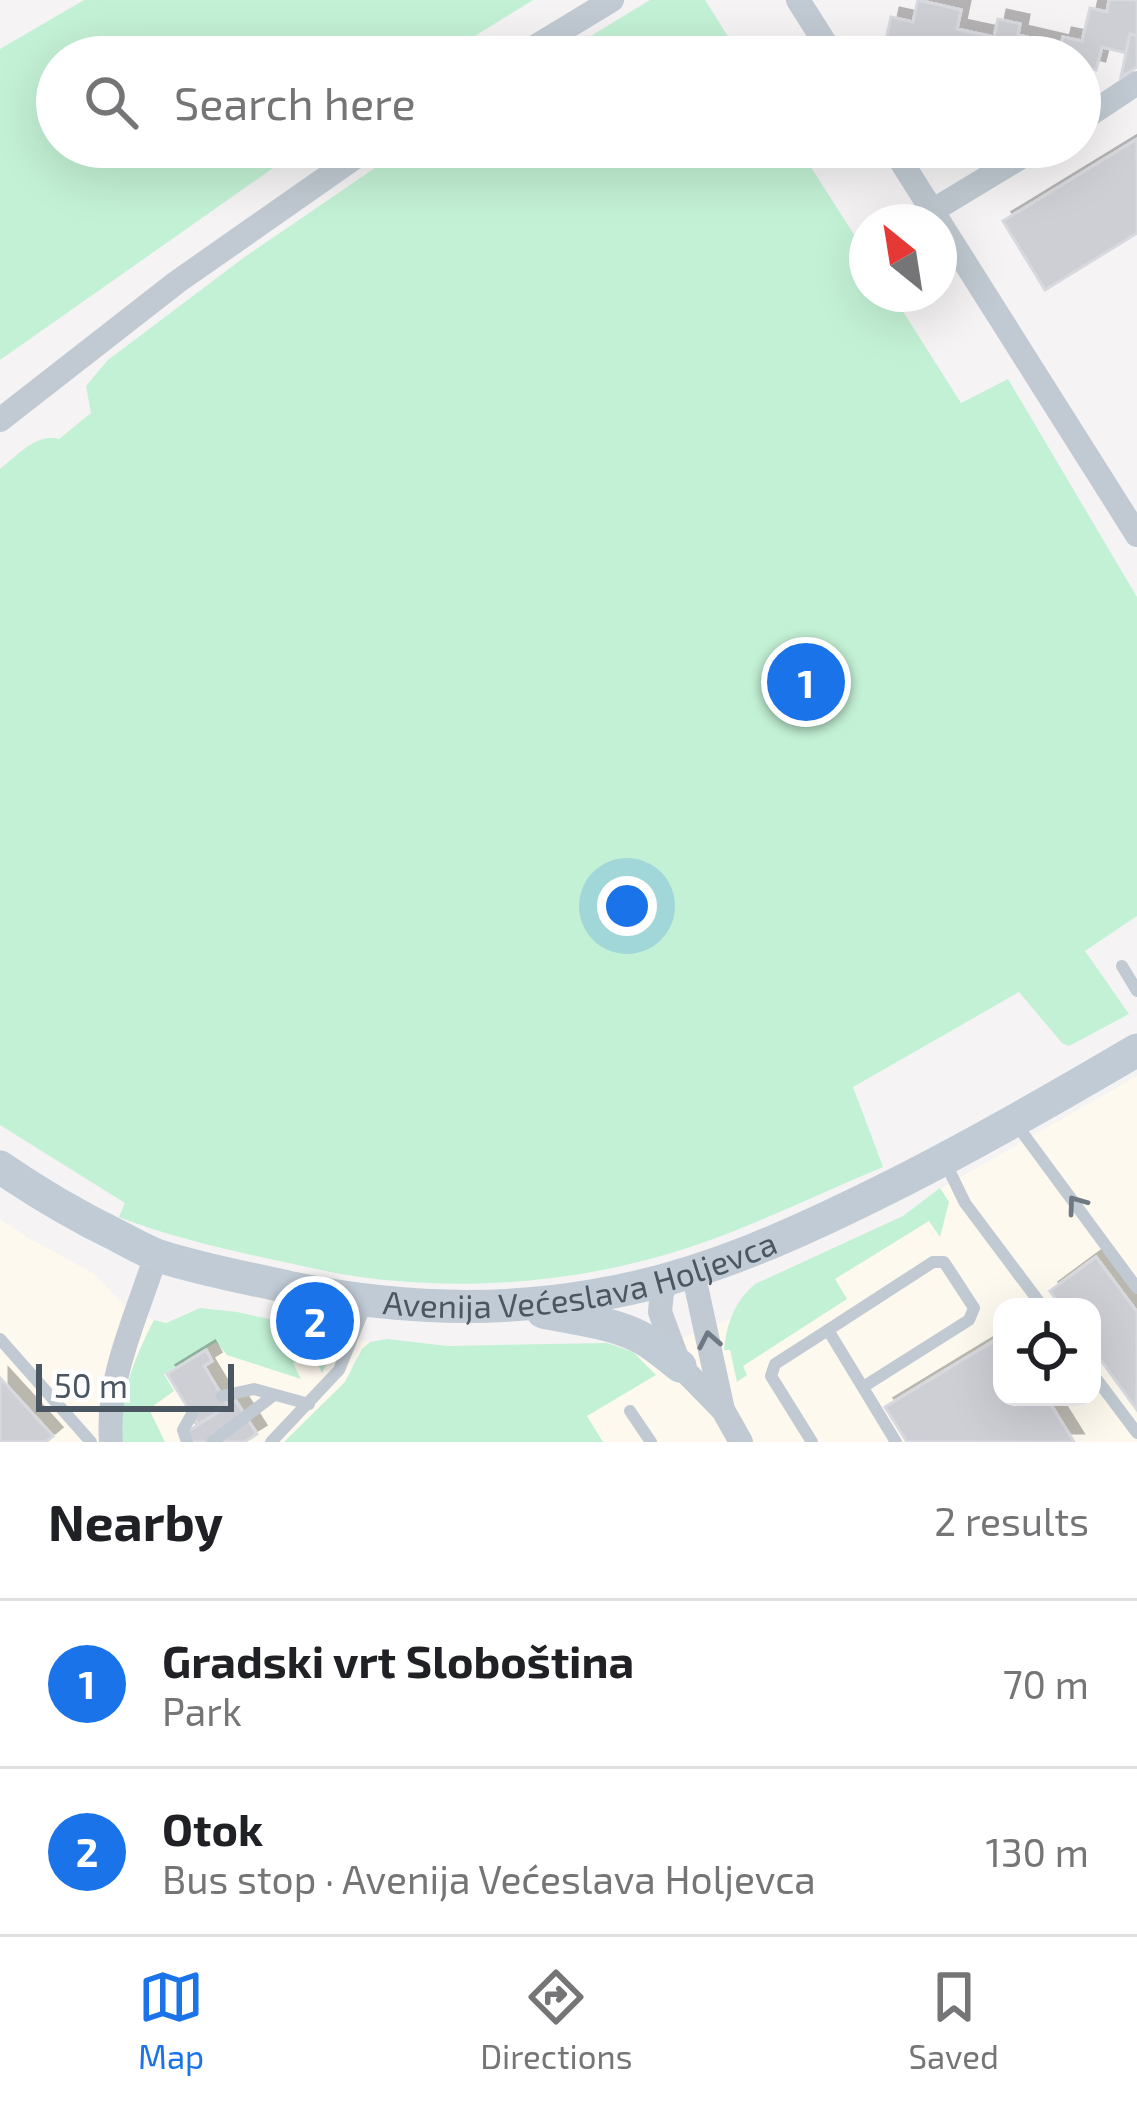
<!DOCTYPE html>
<html lang="en">
<head>
<meta charset="utf-8">
<style>
  :root { --surface:#fff; --page:#f2f2f2; --text:#202124; --muted:#757577; --line:#e0e0e0; --accent:#1a73e8 }
  body { margin:0; font-family:"Exo 2",sans-serif; background:var(--page); color:var(--text) }
  .controls { position:absolute; right:36px; bottom:36px; display:grid; overflow:hidden; border-radius:24px; box-shadow:0 12px 48px #0002 }
  .controls button { width:108px; height:108px; display:grid; place-items:center; padding:0; border:0; border-bottom:3px solid var(--line); background:var(--surface); color:var(--text); font:60px sans-serif }
  .compass { position:absolute; left:849px; top:204px; width:108px; height:108px; border-radius:50%; background:var(--surface); box-shadow:0 12px 48px #0002; rotate:330deg }
  .scale { position:absolute; left:36px; bottom:30px; width:198px; box-sizing:border-box; padding-left:12px; border:6px solid #4a5661; border-top:0; font-size:33px; line-height:42px; white-space:nowrap; color:#4a5661; -webkit-text-stroke:9px #fff; paint-order:stroke }
  .you { position:absolute; left:627px; top:906px; width:42px; height:42px; margin:-30px; border:9px solid #fff; border-radius:50%; background:#1a73e8; box-shadow:0 0 0 18px #1a73e833 }
  .badge { display:grid; place-items:center; width:78px; height:78px; border-radius:50%; background:var(--accent); color:#fff; font-size:39px; font-weight:700 }
  .pin { position:absolute; translate:-50% -50%; border:6px solid #fff; box-shadow:0 3px 12px #0006 }
  .list { margin:0; padding:0; list-style:none }
  h2 { display:flex; justify-content:space-between; align-items:center; height:156px; margin:0; padding:0 48px; font-size:51px }
  h2 small { font-size:39px; font-weight:400; color:var(--muted) }
  .list li { display:grid; grid-template-columns:78px 1fr auto; gap:36px; align-items:center; box-sizing:border-box; height:168px; padding:0 48px; border-top:3px solid var(--line) }
  .list b { display:block; font-size:45px; white-space:nowrap }
  .list p { margin:0; font-size:39px; white-space:nowrap; color:var(--muted) }
  .list em { font-size:39px; font-style:normal; color:var(--muted) }
  .icon { flex:none; width:66px; height:66px; fill:none; stroke:currentColor; stroke-width:2; stroke-linecap:round; stroke-linejoin:round }
  .map { position:relative; flex:none; width:1137px; height:1442px; overflow:hidden }
  .search { position:absolute; background:var(--surface); box-shadow:0 12px 48px #0002; left:36px; right:36px; top:36px; height:132px; display:flex; align-items:center; gap:30px; box-sizing:border-box; padding:0 42px; border-radius:66px; color:var(--muted); font-size:45px }
  .sheet { height:492px; background:var(--surface) }
  nav { display:flex; justify-content:space-around; align-items:center; box-sizing:border-box; height:168px; border-top:3px solid var(--line); background:var(--surface); font-size:33px; color:var(--muted) }
  nav a { display:grid; justify-items:center; gap:6px }
  nav .on { color:var(--accent) }
  .map>svg:first-child { display:block }
  .commercial { fill:#fdf9ef; fill-rule:evenodd }
  .green { fill:#c3f1d5 }
  .building { fill:#cdcfd5; stroke:#d7d9de; stroke-width:3; filter:url(#shadow) }
  .lines { fill:none; stroke-linecap:round; stroke-linejoin:round }
  .lane { stroke:#c1cad2; stroke-width:12 }
  .street { stroke:#c1cad2; stroke-width:24 }
  .secondary { stroke:#c1cbd6; stroke-width:33 }
  .oneway { stroke:#6e7983 }
  .labels { text-anchor:middle; stroke-width:10; stroke-linejoin:round; paint-order:stroke }
  .street-label { font-size:33px; fill:#4a5661; stroke:#fff }
</style>
</head>
<body>
<div class="map">
<svg width="1137" height="1442" viewBox="0 0 1137 1442">
  <defs>
    <filter id="shadow"><feDropShadow dx="9" dy="-9" stdDeviation="0" flood-color="#0004"/></filter>
  </defs>
  <rect width="100%" height="100%" fill="#f5f3f3"/>
  <g class="commercial">
    <path d="M1137,1076V1442H603L586,1417L607,1343L638,1356L730,1319L741,1298L755,1284L903,1216L938,1190ZM1002,1307H1092V1397H1002Z"/>
    <path d="M0,1219L30,1239L93,1273L125,1306L160,1322L172,1321L190,1311L209,1308L370,1342L355,1359L345,1382L284,1442H0Z"/>
  </g>
  <g class="green">
    <path d="M84,0H533L441,57H57V147H303L0,360V49Z"/>
    <path d="M650,0H705L741,57H556Z"/>
    <path d="M429,147H798L867,255V294H892L961,403L1008,379L1137,597V916L1085,951L1129,1014L1069,1046L1062,1043L1019,992L853,1087L883,1167C817,1194 755,1226 687,1248C584,1282 467,1292 360,1277C330,1273 300,1265 270,1259C219,1248 168,1236 119,1217L125,1203L0,1125V469C17,456 36,433 59,439L91,413L86,386L108,360L246,256L375,168L396,156L415,155Z"/>
    <path d="M940,1188L949,1202L940,1237L929,1221L835,1279L847,1299L743,1366L747,1375L737,1382L730,1350H724C727,1323 734,1302 755,1284L903,1216Z"/>
    <path d="M200,1308L237,1312L333,1333L335,1335L336,1346L322,1373L313,1354L293,1363L301,1379L227,1355L216,1342L164,1374L174,1391L149,1409L165,1442H121C120,1396 133,1360 154,1320L166,1323Z"/>
    <path d="M387,1339L448,1346L607,1343L633,1352L656,1375L587,1416L603,1442H284L345,1382L362,1349L370,1342Z"/>
  </g>
  <g class="building">
    <path d="M918,0L961,10L957,29L994,37L998,19L1020,24L1018,35L1061,45L1063,37L1082,41L1090,8L1107,12L1109,0H1137V36L1130,34L1126,53L1102,47L1096,70L1085,67L1082,80L1080,57H882L891,17L913,22Z"/>
    <path d="M1130,34L1137,36V67L1121,77Z"/>
    <path d="M1137,139V233L1045,290L1003,221Z"/>
    <path d="M1096,1257L1137,1312V1410L1092,1348V1307H1062L1050,1291Z"/>
    <path d="M1002,1336V1397H1046L1074,1442H907L885,1407Z"/>
    <path d="M206,1350L212,1361L204,1366L228,1406L198,1424L167,1374Z"/>
    <path d="M0,1378L53,1436L46,1442H0Z"/>
    <path d="M236,1401L257,1434L244,1442H193L187,1432Z"/>
  </g>
  <g class="lines">
    <g class="lane">
      <path d="M1122,966L1137,991"/>
      <path d="M1016,1124L1137,1288"/>
      <path d="M946,1164L965,1203L1043,1307"/>
      <path d="M0,1339L91,1442"/>
      <path d="M1092,1373L1137,1433"/>
      <path d="M863,1387L969,1320L974,1308L944,1262H933L828,1330L896,1442"/>
      <path d="M222,1396L254,1389L309,1404"/>
      <path d="M630,1411L651,1442"/>
      <path d="M187,1442L183,1430L192,1414"/>
      <path d="M212,1442L274,1395"/>
      <path d="M271,1442L339,1370L367,1302"/>
      <path d="M812,1442L771,1376L775,1364L828,1330"/>
    </g>
    <g class="street">
      <path d="M798,0L834,57"/>
      <path d="M518,57L612,0"/>
      <path d="M1080,121L1137,83"/>
      <path d="M892,147L1137,535"/>
      <path d="M932,211L1038,147"/>
      <path d="M0,420L177,282L370,147"/>
      <path d="M693,1272L723,1410"/>
      <path d="M671,1278L662,1292L660,1312L680,1366L723,1410L741,1442"/>
      <path d="M111,1442C106,1377 137,1316 156,1255"/>
    </g>
    <g class="secondary">
      <path id="s1" d="M0,1167C38,1193 77,1216 118,1236C131,1243 145,1251 159,1256C202,1270 248,1278 292,1288C390,1308 492,1313 591,1296C700,1279 801,1232 898,1183C979,1142 1059,1096 1137,1050"/>
      <path d="M543,1312C576,1319 610,1322 640,1337C654,1344 667,1356 680,1366"/>
    </g>
  </g>
  <defs><path id="oneway-chevron" d="M-2-3.5L2.5 0L-2 3.5" fill="none" stroke-width="1.6" stroke-linecap="round" stroke-linejoin="round" transform="scale(3)"/></defs>
  <g class="oneway">
    <use href="#oneway-chevron" transform="translate(1076 1204) rotate(-126)"/>
    <use href="#oneway-chevron" transform="translate(709 1340) rotate(-101)"/>
  </g>
  <g class="labels">
    <g class="street-label">
      <text dy="12" stroke="none"><textPath href="#s1" startOffset="612">Avenija Većeslava Holjevca</textPath></text>
    </g>
  </g>
</svg>
<div class="controls">
<button><svg class="icon" aria-label="locate" viewBox="0 0 24 24"><circle cx="12" cy="12" r="6"/><path d="M12 2v4M12 18v4M2 12h4M18 12h4"/></svg></button>
</div>
<svg class="compass" viewBox="-18 -18 36 36"><path d="M0-13l5 13h-10z" fill="#e53935"/><path d="M0 13l5-13h-10z" fill="#757577"/></svg>
<div class="scale">50 m</div>
<div class="you"></div>
<div class="pin badge" style="left:806px;top:682px">1</div>
<div class="pin badge" style="left:315px;top:1321px">2</div>
<div class="search"><svg class="icon" aria-label="search" viewBox="0 0 24 24"><circle cx="10" cy="10" r="6"/><path d="M15 15l6 6"/></svg>Search here</div>
</div>
<section class="sheet">
<h2>Nearby<small>2 results</small></h2>
<ul class="list">
<li><span class="badge">1</span><div><b>Gradski vrt Sloboština</b><p>Park</p></div><em>70 m</em></li>
<li><span class="badge">2</span><div><b>Otok</b><p>Bus stop · Avenija Većeslava Holjevca</p></div><em>130 m</em></li>
</ul>
</section>
<nav>
<a class="on"><svg class="icon" aria-label="map" viewBox="0 0 24 24"><path d="M3 6l6-2 6 2 6-2v14l-6 2-6-2-6 2zM9 4v14M15 6v14"/></svg>Map</a>
<a><svg class="icon" aria-label="directions" viewBox="0 0 24 24"><path d="M12 3l9 9-9 9-9-9zM9 14v-3h6M13 9l2 2-2 2"/></svg>Directions</a>
<a><svg class="icon" aria-label="saved" viewBox="0 0 24 24"><path d="M7 4h10v16l-5-4-5 4z"/></svg>Saved</a>
</nav>
</body>
</html>
